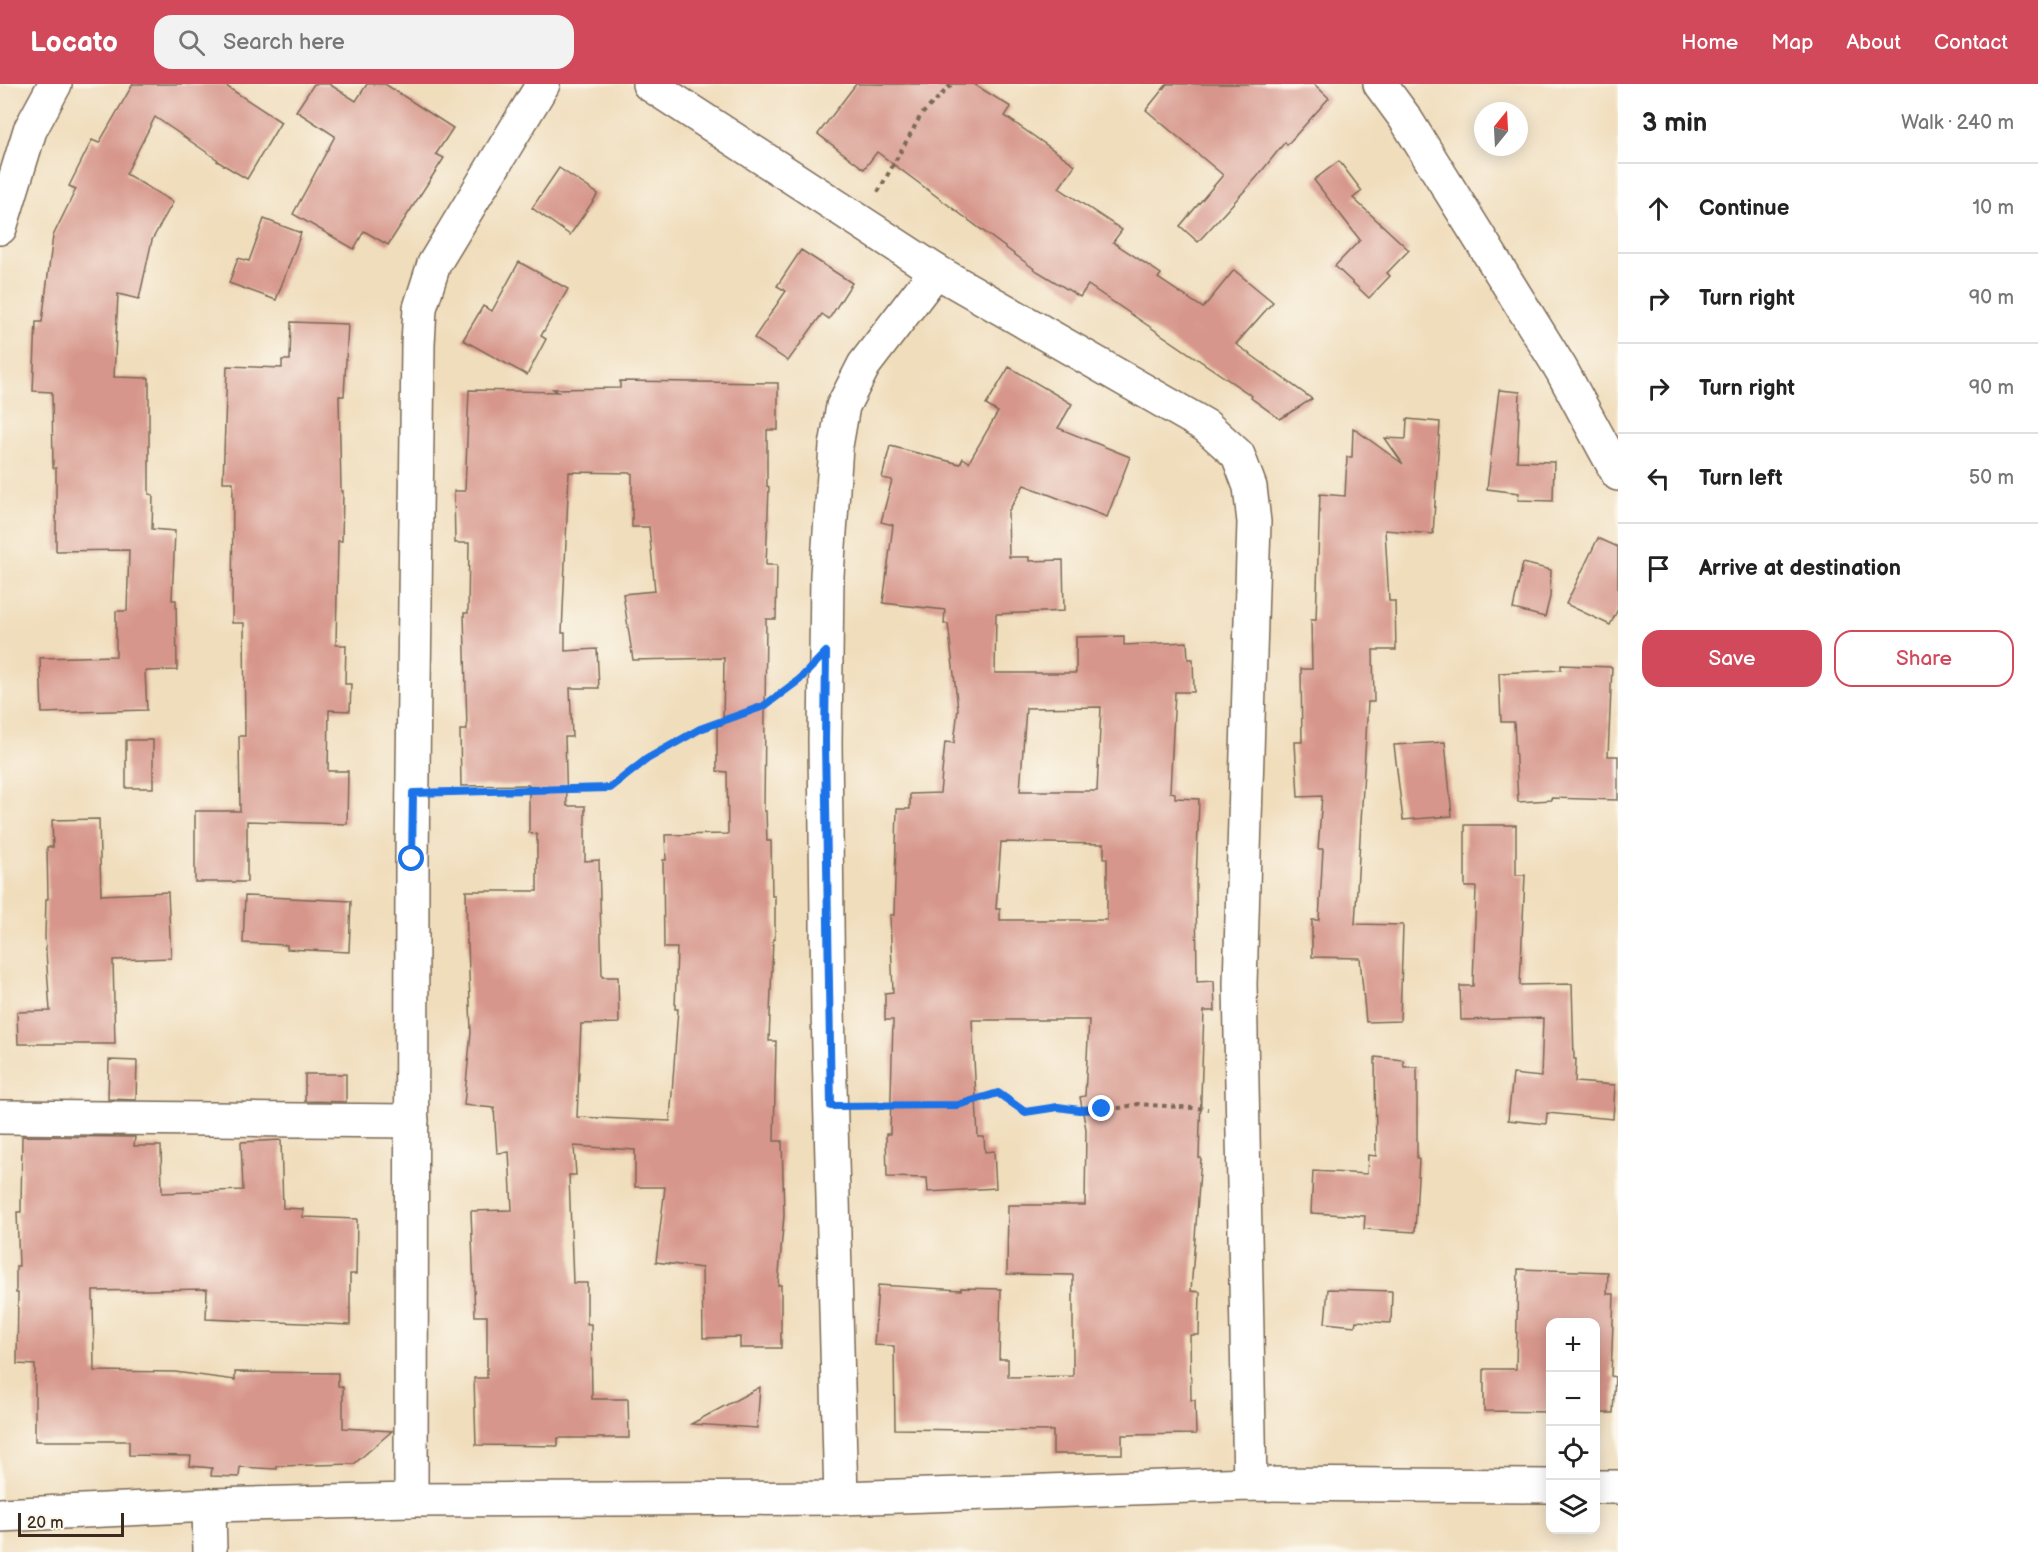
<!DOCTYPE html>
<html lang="en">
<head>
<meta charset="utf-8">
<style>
  :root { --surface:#fff; --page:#f2f2f2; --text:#222; --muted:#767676; --line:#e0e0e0; --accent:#d1495b }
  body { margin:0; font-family:"Balsamiq Sans",sans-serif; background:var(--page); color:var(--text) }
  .controls { position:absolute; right:18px; bottom:18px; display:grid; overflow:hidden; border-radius:12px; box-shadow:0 3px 15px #0003 }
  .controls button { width:54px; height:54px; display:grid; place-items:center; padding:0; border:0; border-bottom:2px solid var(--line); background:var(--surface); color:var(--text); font:30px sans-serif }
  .compass { position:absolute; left:1474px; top:18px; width:54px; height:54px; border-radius:50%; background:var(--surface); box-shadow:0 3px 15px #0003; rotate:18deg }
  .scale { position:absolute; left:18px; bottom:15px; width:106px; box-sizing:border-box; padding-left:6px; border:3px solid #3b2a1e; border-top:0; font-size:16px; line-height:21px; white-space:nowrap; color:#3b2a1e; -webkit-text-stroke:4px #fbf7ec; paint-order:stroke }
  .stop { position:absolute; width:18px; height:18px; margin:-14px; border:4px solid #1a73e8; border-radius:50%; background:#fff }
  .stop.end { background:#1a73e8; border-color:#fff; box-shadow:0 2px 6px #0008 }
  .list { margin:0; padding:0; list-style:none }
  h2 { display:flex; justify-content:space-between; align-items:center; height:78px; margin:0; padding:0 24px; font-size:26px }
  h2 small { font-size:20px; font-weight:400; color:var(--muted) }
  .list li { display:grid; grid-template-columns:39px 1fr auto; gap:18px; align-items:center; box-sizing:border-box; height:90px; padding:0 24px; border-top:2px solid var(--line) }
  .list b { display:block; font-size:22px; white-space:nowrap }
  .list em { font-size:20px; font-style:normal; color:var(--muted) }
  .actions { display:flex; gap:12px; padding:18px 24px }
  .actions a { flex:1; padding:14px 0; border:2px solid var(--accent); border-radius:18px; text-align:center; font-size:21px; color:var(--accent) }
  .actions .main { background:var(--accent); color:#fff }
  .icon { flex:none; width:33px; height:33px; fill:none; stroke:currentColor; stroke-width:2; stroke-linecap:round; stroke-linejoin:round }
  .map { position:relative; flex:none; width:1618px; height:1468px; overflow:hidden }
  header { display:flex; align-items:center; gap:36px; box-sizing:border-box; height:84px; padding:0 30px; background:var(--accent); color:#fff }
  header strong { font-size:28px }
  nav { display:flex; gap:33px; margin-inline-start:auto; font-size:21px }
  .search { width:420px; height:54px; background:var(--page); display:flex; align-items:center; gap:15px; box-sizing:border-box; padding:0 21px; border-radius:18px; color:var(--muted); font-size:22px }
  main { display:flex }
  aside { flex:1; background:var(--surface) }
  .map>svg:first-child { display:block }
  .building { fill:#d7968b; fill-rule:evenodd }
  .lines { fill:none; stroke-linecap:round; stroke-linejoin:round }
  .minor-casing { stroke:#7a6955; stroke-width:36 }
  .path { stroke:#7a6955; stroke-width:4; stroke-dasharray:4.5 4.5; stroke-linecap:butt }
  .minor { stroke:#fff; stroke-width:33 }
  .route { stroke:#1a73e8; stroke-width:8 }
</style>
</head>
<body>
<header>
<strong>Locato</strong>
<div class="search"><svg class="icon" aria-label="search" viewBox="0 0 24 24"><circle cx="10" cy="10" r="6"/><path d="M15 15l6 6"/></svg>Search here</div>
<nav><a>Home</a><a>Map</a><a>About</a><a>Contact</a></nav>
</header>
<main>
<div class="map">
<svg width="1618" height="1468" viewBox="0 0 1618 1468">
  <rect width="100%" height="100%" fill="#fbf7ec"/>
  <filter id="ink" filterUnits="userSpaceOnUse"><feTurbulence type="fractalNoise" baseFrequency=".0167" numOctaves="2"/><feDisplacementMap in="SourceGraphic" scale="12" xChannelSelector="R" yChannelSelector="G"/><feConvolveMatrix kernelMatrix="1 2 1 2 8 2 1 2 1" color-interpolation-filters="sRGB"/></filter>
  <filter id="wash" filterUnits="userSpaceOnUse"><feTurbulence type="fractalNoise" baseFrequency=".008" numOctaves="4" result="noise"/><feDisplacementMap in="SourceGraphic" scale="24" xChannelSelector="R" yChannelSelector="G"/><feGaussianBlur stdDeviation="1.35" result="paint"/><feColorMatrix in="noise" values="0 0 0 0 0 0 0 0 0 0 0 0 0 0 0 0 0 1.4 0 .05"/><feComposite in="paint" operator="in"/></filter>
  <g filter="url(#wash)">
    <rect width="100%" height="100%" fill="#f0ddbc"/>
    <g id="blocks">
      <g class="building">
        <path d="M133,0H223L281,38L247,95L217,77L218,76L155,33L126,90L173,118L152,156L139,215L118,210L114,293L149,294V410L153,411L152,445L175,447L172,516H176L177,586L145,587L147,626L42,629L40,574L116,572V527H127L129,466L56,467V384H53L52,308L33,307L36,238H42L53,152L76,105L69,102L92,56L99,59Z"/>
        <path d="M314,0H329L356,17L367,0H385L453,44L436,70L444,74L388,161L364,147L354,165L293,130L335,52L296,27Z"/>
        <path d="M856,0H974L1011,23L1005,32L1075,81L1059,104L1122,146L1113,158L1161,190L1158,194L1203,224L1234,186L1273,218L1236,260L1312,315L1280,335L1251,314L1252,312L1088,201L1080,213L1037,187L877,68L864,85L818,50Z"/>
        <path d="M1167,0H1314L1329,14L1287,61L1285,58L1257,93L1198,158L1180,142L1223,91L1146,26Z"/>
        <path d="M1339,77L1362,107L1353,114L1409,166L1387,189L1390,192L1369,214L1335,182L1360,156L1314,96Z"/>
        <path d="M559,84L598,110L570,151L532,124Z"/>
        <path d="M264,135L301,149L276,216L229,199L238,174L249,177Z"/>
        <path d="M801,166L852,199L829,235L822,230L788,277L754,254L786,207L777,202Z"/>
        <path d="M519,178L568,205L541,252L546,255L527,291L463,256L483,222L492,227Z"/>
        <path d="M291,238L348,240L344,312H339L341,407H343L342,457H338L336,561H346L345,600H351L350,627L329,626L328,687H348L347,740L247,737V798H195V727H240L239,652H245L244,539H232L233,398H223L227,282L282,284V276H290Z"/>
        <path d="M1009,283L1072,320L1058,344L1130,373L1107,433L1024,401L1008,428L1009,473H1029V477L1063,476L1064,527L996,530L995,589H1076V553L1124,552V561L1187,558L1188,575H1193L1194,608H1175L1170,708L1175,709V714L1199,715L1196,800L1197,898L1214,897L1215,927H1204L1200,1041L1199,1074H1201L1191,1207L1200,1208L1199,1251H1190L1191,1316H1195L1196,1350L1122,1351V1370H1053V1347L895,1345L894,1262L874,1261L878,1201L961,1206V1204L1001,1205L999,1275H1008V1293L1073,1292V1191L1007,1190L1008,1121H1085L1086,1045L1080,1013L1085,1012L1089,936H972L978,1053H984L985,1068L994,1067L996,1104L928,1108L927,1094L887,1093L886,1050H890L893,936H885V909L893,908L890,831H894L897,725H910V710L940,709L945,658L954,659L958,625L948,540H944L945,526L883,519L893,441L881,438L892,396L882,394L890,362L960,380L963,374L969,378L998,328L986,321ZM1101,623L1097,707H1020L1026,624ZM1001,758L1104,760V774H1107V836H1000V825H996Z"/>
        <path d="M620,297L778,299V346H767V402L769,403L766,481H777L776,535H766L764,727H766L767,757H771L772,812H775V855H773L769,957H776L774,1057H782L784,1131L778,1201H781V1264H740V1253L703,1254L702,1184L656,1178L665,1103H635V1066L574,1062L576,1091H569L573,1199H587V1240H591L592,1315H628L629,1354H558V1362L476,1361L474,1294H487V1232H475L471,1127L512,1126L509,1068L497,1069L494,1024L464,1021L471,948L468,860H467L466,807H537V750L529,749V701L461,702L460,646H467L464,529H468L469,459H455L454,407H465L469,306L558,308L553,305L620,304ZM569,388L632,389V443H649L655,507L623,510L633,576L724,574L723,641H717V687L727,688L728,750L665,751L666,776H663L664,864H677L675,925H678L670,1037L577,1033L581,940L619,939L618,893H602L599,776L585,777V722H567L565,653H572L570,604H599L597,565L565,567V549H562Z"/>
        <path d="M1499,306L1520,308L1517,377L1554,378L1553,417L1518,416L1519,409L1487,405Z"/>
        <path d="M1407,335L1440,338L1433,450L1385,446L1389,517H1395L1396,566H1373L1374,618H1368L1355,840L1403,841L1400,937L1366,938L1360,874L1312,873V836H1319L1323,765H1318L1322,712L1298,713L1295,658H1302L1301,585H1312L1311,536H1316L1320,410L1345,412L1347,373H1352L1353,344L1403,380L1385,354L1406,355Z"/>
        <path d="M1598,454L1618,463V525L1610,541L1566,520Z"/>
        <path d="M1523,479L1551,486L1550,513L1545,533L1513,525Z"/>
        <path d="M1561,581L1612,583L1608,672H1618V716L1551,714V716L1518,718L1514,638H1501L1499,589L1561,586Z"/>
        <rect x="126" y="656" width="27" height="48"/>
        <path d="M1445,658L1452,732L1403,736L1394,661Z"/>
        <path d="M99,735L101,811L168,808L171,874L113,876L115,960H18L17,928L50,927L45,853L46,815H48L47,763H53L52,736Z"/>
        <path d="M1465,741H1516V791H1525L1520,901L1572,900L1574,975H1576L1575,998L1615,1001L1613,1035L1547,1029L1546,1040L1508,1036L1513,990L1541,993L1543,934L1461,936L1460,902H1473L1476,803H1465Z"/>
        <path d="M245,812L351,817L349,868L287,865V861L243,859Z"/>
        <path d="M1375,973L1403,976L1404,983H1417V1074L1419,1075L1415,1148L1364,1145L1365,1132L1311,1129L1313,1087L1367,1090L1368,1071L1376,1072Z"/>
        <path d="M109,976L137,977L136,1016L108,1015Z"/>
        <path d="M305,990H346V1018L305,1017Z"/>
        <path d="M22,1052L135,1053L134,1062H161L162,1109L243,1106L241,1058L281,1056L283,1124L303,1125V1133L357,1135L356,1190H350V1241L206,1235L207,1205L93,1207L94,1287L175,1288L235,1296V1288L338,1289V1302L343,1303V1344L392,1347L354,1380L277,1382V1385L240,1383L239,1393L211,1392L212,1384L190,1382L191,1372L129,1371V1357H35V1281L17,1280L18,1209H16V1182H19L17,1128H21Z"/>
        <path d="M1518,1185L1608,1188L1607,1210H1614L1611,1292L1615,1293L1613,1329H1596V1239H1551V1328L1484,1327V1285H1516Z"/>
        <path d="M1328,1205L1392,1207L1391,1239L1356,1237L1355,1242L1325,1239Z"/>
        <path d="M760,1303L757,1344L691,1340Z"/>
      </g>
    </g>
  </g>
  <g filter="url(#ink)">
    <use href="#blocks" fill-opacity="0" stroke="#7a6955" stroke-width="1.5"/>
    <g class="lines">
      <defs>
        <g id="minor">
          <path d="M649,0L936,187L1206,342L1238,371L1250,403L1254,438L1240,900L1250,1400"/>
          <path d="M1380,0L1405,34L1561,285L1618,390"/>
          <path d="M0,144L30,46L55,0"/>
          <path d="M0,1033L412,1037"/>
          <path d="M1596,1403H1618"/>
          <path d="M841,1414L828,926L825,658L827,491L836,362L843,322L864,281L936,187"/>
          <path d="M411,1416L412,775L418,260L420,224L434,180L543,0"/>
          <path d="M209,1421L210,1468"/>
          <path d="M0,1431L209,1421L411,1416L841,1414L1250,1400L1550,1402"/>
        </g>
      </defs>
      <use href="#minor" class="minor-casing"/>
      <g class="path">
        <path d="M878,108L921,31L952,0"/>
        <path d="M446,708L610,704L647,675L700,645L764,622L791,602"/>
        <path d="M865,1021H958L998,1009L1025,1028L1057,1023L1079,1026L1120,1024L1137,1020L1208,1025"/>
      </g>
      <use href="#minor" class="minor"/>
    </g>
  </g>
  <g class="lines" filter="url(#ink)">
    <path class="route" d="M412,775L413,709L610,704L647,675L700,645L764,622L799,596L826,568L825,658L831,1022L958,1021L998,1009L1025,1028L1058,1023L1079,1026L1102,1025"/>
  </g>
</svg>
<div class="controls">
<button>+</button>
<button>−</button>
<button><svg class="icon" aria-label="locate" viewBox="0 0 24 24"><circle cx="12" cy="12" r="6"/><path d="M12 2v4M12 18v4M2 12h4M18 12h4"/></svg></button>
<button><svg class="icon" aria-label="layers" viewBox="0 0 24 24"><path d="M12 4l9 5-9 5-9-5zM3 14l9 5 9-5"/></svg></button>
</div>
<svg class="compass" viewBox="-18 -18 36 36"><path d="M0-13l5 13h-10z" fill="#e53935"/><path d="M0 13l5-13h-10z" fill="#767676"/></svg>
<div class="scale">20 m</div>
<div class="stop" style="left:412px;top:775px"></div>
<div class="stop end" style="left:1102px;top:1025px"></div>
</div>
<aside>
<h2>3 min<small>Walk · 240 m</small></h2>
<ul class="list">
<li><svg class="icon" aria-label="ahead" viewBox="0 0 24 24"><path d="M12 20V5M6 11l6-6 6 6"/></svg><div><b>Continue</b></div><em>10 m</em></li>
<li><svg class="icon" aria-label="right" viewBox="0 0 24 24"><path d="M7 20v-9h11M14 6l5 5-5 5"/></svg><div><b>Turn right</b></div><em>90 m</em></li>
<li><svg class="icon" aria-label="right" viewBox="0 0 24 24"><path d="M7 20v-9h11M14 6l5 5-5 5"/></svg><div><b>Turn right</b></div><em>90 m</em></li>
<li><svg class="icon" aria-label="left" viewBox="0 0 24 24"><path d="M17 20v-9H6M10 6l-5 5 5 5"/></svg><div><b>Turn left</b></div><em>50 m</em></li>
<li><svg class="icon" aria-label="arrive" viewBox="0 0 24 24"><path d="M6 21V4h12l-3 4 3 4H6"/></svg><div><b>Arrive at destination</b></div></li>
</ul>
<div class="actions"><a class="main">Save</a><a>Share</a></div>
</aside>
</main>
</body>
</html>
